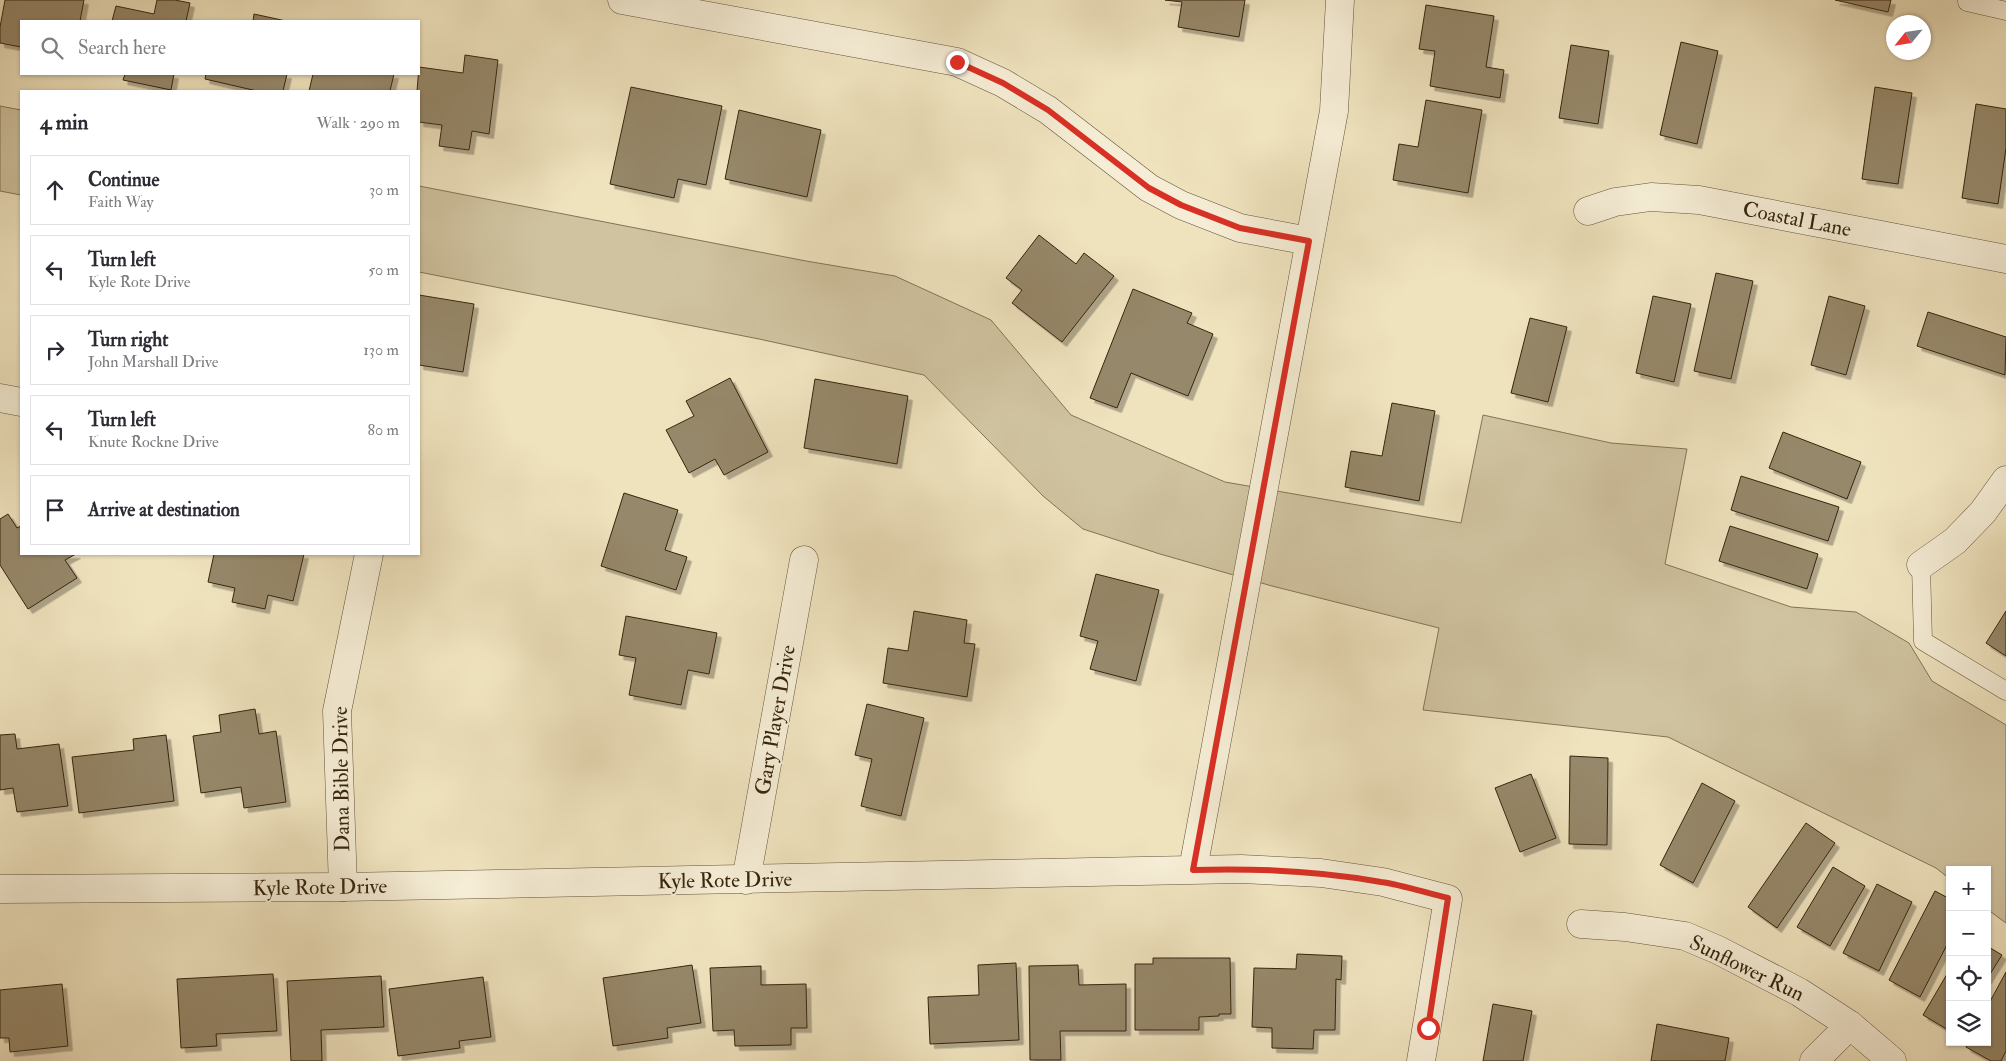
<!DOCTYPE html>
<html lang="en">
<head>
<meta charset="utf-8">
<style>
  :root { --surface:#fff; --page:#f7f7f7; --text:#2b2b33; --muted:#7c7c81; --line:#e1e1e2 }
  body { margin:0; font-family:"IM FELL Double Pica",serif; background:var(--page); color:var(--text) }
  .controls { position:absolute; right:15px; bottom:15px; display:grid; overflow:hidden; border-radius:0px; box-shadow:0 1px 4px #0004 }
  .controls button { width:45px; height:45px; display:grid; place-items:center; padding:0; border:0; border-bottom:1px solid var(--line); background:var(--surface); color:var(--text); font:25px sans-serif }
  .compass { position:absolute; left:1886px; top:15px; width:45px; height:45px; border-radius:50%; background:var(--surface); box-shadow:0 1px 4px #0004; rotate:240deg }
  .stop { position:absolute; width:15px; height:15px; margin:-11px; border:4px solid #d93025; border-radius:50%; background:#fff }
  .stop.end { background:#d93025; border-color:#fff; box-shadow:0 1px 5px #0008 }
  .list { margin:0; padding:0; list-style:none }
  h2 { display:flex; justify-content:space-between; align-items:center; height:65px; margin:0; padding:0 20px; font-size:21px }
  h2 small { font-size:16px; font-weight:400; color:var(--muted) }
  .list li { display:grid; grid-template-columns:32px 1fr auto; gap:15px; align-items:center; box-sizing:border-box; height:70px; margin:0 10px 10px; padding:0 10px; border:1px solid var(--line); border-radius:0px }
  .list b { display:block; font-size:19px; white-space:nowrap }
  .list p { margin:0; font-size:16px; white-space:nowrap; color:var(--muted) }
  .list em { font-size:16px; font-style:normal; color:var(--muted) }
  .icon { flex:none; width:28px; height:28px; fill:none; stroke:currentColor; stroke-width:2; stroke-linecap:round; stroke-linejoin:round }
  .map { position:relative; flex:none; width:2006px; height:1061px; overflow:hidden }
  .search { position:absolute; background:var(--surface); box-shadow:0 1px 4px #0004; left:20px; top:20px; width:400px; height:55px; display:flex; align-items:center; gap:12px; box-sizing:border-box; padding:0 18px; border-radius:0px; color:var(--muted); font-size:19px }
  .panel { position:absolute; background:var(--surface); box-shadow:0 1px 4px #0004; left:20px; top:90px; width:400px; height:465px; border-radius:0px }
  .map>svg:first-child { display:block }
  .green { fill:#d0c3a0; stroke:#837457 }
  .building { fill:#96886a; stroke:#36250e; filter:url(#shadow) }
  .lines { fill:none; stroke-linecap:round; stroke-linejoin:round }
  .lane-casing { stroke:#64543a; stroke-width:19 }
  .street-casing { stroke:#64543a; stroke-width:29 }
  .lane { stroke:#f5edd5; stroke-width:18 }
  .street { stroke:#f5edd5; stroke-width:28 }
  .route { stroke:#d93025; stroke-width:6 }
  .labels { text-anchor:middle; stroke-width:4; stroke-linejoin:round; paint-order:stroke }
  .street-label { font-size:21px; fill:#36250e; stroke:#f5edd5 }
</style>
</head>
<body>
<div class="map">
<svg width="2006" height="1061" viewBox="0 0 2006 1061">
  <defs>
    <filter id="shadow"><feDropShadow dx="4.5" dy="4.5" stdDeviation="0" flood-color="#0004"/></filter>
  </defs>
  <rect width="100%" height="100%" fill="#efe3be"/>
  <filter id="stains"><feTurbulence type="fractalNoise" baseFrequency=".004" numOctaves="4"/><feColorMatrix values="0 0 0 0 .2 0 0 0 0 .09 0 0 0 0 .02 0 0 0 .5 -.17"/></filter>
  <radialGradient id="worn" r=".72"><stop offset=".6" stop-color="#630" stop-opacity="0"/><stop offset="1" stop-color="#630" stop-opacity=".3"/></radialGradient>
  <g class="green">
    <path d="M0,106L21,110V195L0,191Z"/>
    <path d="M419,186L806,261L895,276L991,320L1071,415L1225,482L1461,523L1483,415L1611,443L1687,449L1665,564L1791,607L1856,612L1909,643L1932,681L2006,725V923L1987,909V870H1950V879L1936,868L1668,737L1423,710L1439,628L1272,586L1160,554L1083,529L1043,496L924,375L759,339L419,272Z"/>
  </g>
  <g class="building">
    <path d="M5,0H84L80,21H21V47L0,43V27Z"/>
    <path d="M157,0H175L190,3L186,21H112L116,6L154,14Z"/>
    <path d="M1165,0H1245L1239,37L1178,27L1182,2Z"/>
    <path d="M1835,0H1891L1888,12Z"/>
    <path d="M1426,5L1494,16L1486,67L1504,70L1500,98L1430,86L1435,51L1419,49Z"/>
    <path d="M254,14L286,21H253Z"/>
    <path d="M1681,42L1718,51L1697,144L1660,135Z"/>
    <path d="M1571,45L1609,51L1598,124L1559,118Z"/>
    <path d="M465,55L498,60L489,134L472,131L469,150L439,146L442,125L419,122V91H417L419,67L463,73Z"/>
    <path d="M125,74H174L171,90L123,80Z"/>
    <path d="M206,74H287L283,91H257L205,79Z"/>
    <path d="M313,74H394L390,91H309Z"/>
    <path d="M631,87L722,106L706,185L678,179L674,198L610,184Z"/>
    <path d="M1875,87L1912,93L1898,184L1862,179Z"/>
    <path d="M1426,100L1482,110L1468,193L1393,180L1399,144L1418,147Z"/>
    <path d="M1976,104L2006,109V148L1998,204L1962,198Z"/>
    <path d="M739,110L821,130L807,197L725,179Z"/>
    <path d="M1039,235L1076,264L1084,253L1114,276L1062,342L1012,303L1022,290L1006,278Z"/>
    <path d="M1716,273L1753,281L1731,379L1694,371Z"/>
    <path d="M1133,289L1192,313L1187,323L1213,334L1188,396L1131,373L1117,408L1090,398Z"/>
    <path d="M419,295L474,304L463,372L419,365Z"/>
    <path d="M1653,296L1691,304L1674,382L1636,373Z"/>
    <path d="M1829,296L1865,306L1846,375L1811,365Z"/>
    <path d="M1928,312L2006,337L2005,375L1917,346Z"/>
    <path d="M1530,318L1567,327L1548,402L1511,393Z"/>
    <path d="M730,378L768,452L724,475L715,459L689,473L666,430L694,416L686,401Z"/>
    <path d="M815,379L908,396L897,464L804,448Z"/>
    <path d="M1392,403L1435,411L1419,501L1345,487L1351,451L1382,456Z"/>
    <path d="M1783,432L1861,462L1847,499L1769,468Z"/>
    <path d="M1741,476L1839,507L1828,541L1731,510Z"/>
    <path d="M624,493L678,510L665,550L687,557L676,590L601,566Z"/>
    <path d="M8,514L17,528L21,526V554H76L65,560L77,578L28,609L0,565V519Z"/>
    <path d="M1730,526L1818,554L1807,589L1719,561Z"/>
    <path d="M214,554H304L293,601L268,595L265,609L232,602L235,588L208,582Z"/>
    <path d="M1096,574L1159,590L1136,681L1090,669L1098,641L1080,636Z"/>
    <path d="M914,611L967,620L964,643L975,644L967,697L883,683L888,648L908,651Z"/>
    <path d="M2006,611V656L1986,643Z"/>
    <path d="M626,616L717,633L709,674L688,670L681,705L629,695L636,658L619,655Z"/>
    <path d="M867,704L924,718L901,816L861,806L872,759L855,755Z"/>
    <path d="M255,709L259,734L276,731L286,802L244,808L241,787L201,793L193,736L221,732L219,715Z"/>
    <path d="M15,734L17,749L59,744L68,806L17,812L13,788L0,790V735Z"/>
    <path d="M166,735L174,801L79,813L72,757L134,750L133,739Z"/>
    <path d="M1570,756L1608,758L1607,845L1569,844Z"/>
    <path d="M1531,774L1556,838L1520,852L1495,788Z"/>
    <path d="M1702,783L1735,801L1693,883L1660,865Z"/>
    <path d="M1806,823L1835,843L1777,928L1748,907Z"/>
    <path d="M1833,867L1865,886L1830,946L1797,927Z"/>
    <path d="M1877,884L1912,902L1879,971L1843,953Z"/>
    <path d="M1935,891L1950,899V939L1920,997L1889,980Z"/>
    <path d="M1987,946L2002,955L1987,979Z"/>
    <path d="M1297,954L1342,956L1341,980L1336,979L1335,1030H1314L1313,1049L1272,1048V1028L1252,1027L1254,968L1296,969Z"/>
    <path d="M1153,958H1230L1231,1014H1219V1016L1199,1017V1030H1135V964H1153Z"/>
    <path d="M1016,963L1019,1040L930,1044L928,997L979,995L978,965Z"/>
    <path d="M692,965L701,1023L667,1028L668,1038L613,1046L603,978Z"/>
    <path d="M1078,965L1079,985L1126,984V1031H1060L1061,1060H1030L1029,966Z"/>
    <path d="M761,966V985L806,984L807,1028H791V1045L735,1046L734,1030L713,1031L710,968Z"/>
    <path d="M1950,969V1031L1923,1015Z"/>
    <path d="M2006,972V1051L2001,1061H1991L1966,1047L1968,1042H1987V1007Z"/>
    <path d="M273,974L277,1031L216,1034L217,1046L181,1048L177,979Z"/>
    <path d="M381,976L384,1027L321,1030L322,1061H291L287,981Z"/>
    <path d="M483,977L491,1037L459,1041L460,1048L398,1056L389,989Z"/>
    <path d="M62,984L68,1046L10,1052L9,1038H0V990Z"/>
    <path d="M1493,1004L1532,1011L1523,1061H1483Z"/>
    <path d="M1657,1024L1729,1038L1725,1061H1651Z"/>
  </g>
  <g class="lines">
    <defs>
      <g id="lane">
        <path d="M1967,0V2L2006,11"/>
        <path d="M1921,565L1923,641L2006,691"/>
      </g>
      <g id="street">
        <path d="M622,0L957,62L1003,83L1048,110L1149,188L1181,205L1240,228L1309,241"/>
        <path d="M1588,211L1615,202L1651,197L1699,200L2006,259"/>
        <path d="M0,398L21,402"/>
        <path d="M1921,565L1955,541L1983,512L2006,480"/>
        <path d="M1193,869L1334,111L1340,0"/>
        <path d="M746,880L804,560"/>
        <path d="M343,887L337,711L369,554"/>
        <path d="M0,889L343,887L1241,869L1321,873L1383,882L1448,899L1421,1061"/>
        <path d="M1581,924L1625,927L1685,936L1718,950L1799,992L1850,1025L1892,1061"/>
        <path d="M1814,1061L1850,1025"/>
      </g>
    </defs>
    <use href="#lane" class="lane-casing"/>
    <use href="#street" class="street-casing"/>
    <use href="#lane" class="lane"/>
    <use href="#street" class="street"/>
  </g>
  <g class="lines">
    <path class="route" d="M957,62L1003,83L1048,110L1149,188L1181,205L1240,228L1309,241L1193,870C1256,868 1319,871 1381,882C1403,885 1426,893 1448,898L1428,1028"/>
  </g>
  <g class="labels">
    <g class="street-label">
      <text transform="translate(1797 219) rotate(11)" y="7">Coastal Lane</text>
      <text transform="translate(775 720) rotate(-80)" y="7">Gary Player Drive</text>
      <text transform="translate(341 779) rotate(-91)" y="7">Dana Bible Drive</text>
      <text transform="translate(725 880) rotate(-1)" y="7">Kyle Rote Drive</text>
      <text transform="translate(320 887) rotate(-1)" y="7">Kyle Rote Drive</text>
      <text transform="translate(1747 968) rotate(26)" y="7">Sunflower Run</text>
    </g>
  </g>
  <rect width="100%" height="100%" filter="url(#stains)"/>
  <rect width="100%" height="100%" fill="url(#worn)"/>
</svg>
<div class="controls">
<button>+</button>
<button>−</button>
<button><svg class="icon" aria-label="locate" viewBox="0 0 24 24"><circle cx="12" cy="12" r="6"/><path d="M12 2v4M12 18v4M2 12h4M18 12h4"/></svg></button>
<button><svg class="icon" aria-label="layers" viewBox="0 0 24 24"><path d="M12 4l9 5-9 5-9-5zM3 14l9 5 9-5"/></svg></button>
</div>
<svg class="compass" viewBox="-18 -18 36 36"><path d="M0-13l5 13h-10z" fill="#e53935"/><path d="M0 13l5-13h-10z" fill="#7c7c81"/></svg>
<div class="stop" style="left:1428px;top:1028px"></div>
<div class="stop end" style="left:957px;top:62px"></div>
<div class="search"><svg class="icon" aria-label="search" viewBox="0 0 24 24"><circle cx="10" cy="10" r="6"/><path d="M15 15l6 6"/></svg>Search here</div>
<section class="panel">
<h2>4 min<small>Walk · 290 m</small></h2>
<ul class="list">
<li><svg class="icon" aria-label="ahead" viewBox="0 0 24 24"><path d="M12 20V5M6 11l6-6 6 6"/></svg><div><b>Continue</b><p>Faith Way</p></div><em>30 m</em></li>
<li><svg class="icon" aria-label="left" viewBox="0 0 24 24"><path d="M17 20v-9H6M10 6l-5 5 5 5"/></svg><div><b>Turn left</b><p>Kyle Rote Drive</p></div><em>50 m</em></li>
<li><svg class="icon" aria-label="right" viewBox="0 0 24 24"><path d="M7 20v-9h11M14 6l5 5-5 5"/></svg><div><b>Turn right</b><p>John Marshall Drive</p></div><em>130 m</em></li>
<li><svg class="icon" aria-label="left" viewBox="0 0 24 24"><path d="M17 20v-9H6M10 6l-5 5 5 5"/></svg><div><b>Turn left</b><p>Knute Rockne Drive</p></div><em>80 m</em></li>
<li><svg class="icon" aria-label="arrive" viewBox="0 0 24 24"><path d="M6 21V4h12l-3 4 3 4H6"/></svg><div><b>Arrive at destination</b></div></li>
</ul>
</section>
</div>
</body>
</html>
